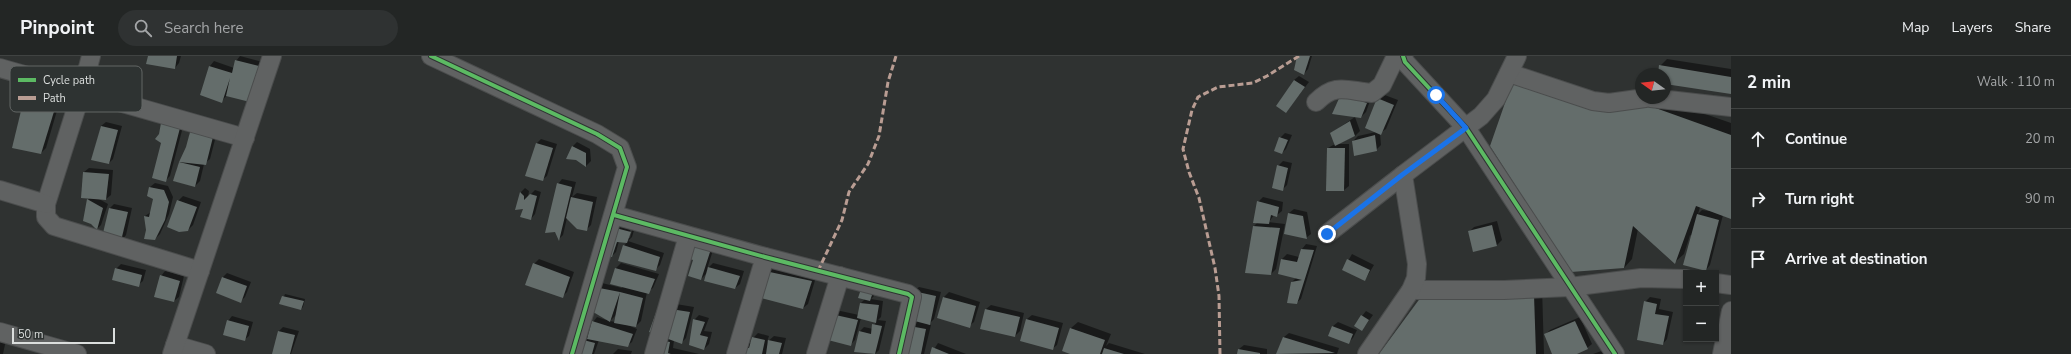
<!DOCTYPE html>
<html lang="en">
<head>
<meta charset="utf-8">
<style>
  :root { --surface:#232625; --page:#2f3232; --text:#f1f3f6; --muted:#a3a5a7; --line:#404342 }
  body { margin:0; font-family:"Nunito Sans",sans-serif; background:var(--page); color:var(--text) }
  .controls { position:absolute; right:12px; bottom:12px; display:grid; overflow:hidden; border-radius:0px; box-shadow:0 1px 3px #0004 }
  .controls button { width:36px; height:36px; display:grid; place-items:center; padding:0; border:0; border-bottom:1px solid var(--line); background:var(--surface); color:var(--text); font:20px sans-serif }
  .compass { position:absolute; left:1635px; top:12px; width:36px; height:36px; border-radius:50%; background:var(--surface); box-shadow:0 1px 3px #0004; rotate:285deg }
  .scale { position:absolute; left:12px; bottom:10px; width:103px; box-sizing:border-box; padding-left:4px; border:2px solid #dbdedd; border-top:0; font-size:11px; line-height:14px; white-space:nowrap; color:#dbdedd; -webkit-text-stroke:3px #2e3332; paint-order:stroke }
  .stop { position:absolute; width:12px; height:12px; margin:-9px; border:3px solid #1a73e8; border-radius:50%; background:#fff }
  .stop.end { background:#1a73e8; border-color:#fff; box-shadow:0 1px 4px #0008 }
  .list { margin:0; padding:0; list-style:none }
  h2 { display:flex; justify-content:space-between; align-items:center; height:52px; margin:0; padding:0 16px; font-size:17px }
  h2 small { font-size:13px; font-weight:400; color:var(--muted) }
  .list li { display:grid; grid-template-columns:26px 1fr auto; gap:12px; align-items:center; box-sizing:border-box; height:60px; padding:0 16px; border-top:1px solid var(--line) }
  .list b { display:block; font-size:15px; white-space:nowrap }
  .list em { font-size:13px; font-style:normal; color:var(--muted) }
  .icon { flex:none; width:22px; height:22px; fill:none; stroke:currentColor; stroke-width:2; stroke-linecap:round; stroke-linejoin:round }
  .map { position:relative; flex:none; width:1731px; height:298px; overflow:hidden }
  header { display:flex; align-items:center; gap:24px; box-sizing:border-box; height:56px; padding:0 20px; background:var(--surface); border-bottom:1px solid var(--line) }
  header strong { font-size:19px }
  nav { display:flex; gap:22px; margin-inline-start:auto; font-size:14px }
  .search { width:280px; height:36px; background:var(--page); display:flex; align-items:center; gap:10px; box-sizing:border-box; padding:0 14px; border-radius:22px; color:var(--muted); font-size:15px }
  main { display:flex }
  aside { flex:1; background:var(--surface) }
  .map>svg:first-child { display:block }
  .shadow { fill:#0007; fill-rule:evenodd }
  .building { fill:#646d6b }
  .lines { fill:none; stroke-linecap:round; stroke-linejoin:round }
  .minor-casing { stroke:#4b4d4d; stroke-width:20 }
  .minor { stroke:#606262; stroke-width:18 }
  .quiet { stroke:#b99d93; stroke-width:3; stroke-dasharray:6 3; stroke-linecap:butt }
  .cycleway-casing { stroke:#2e3332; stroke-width:6 }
  .cycleway { stroke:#5cba63; stroke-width:4 }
  .route { stroke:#1a73e8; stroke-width:5 }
  .key { fill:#2e3332; stroke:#626665; stroke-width:1 }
  .key-label { font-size:11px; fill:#dbdedd }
</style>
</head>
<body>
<header>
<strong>Pinpoint</strong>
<div class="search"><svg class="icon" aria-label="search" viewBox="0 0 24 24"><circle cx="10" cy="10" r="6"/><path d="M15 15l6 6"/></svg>Search here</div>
<nav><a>Map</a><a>Layers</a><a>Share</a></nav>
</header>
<main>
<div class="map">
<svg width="1731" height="298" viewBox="0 0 1731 298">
  <rect width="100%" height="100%" fill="#2f3231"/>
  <g class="shadow">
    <path d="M149,0H181L179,7L175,12Z"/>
    <path d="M240,0L263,6L255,40L227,39L222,45L201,38L210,10L214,5L234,12L236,5Z"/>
    <path d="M1298,0H1312L1308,13L1304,18Z"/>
    <path d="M1667,3L1731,13V37L1665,27V18H1659L1660,10Z"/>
    <path d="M1299,20L1309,26L1286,56L1294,24Z"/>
    <path d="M33,26L64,31L46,92L41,97L28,30Z"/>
    <path d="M1341,38L1371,42L1366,56L1361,61Z"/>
    <path d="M1382,38L1398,44L1386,73L1380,77L1381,89L1376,94L1353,85L1358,80L1376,76L1378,43Z"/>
    <path d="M1659,42L1731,67V162L1723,159L1710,209L1706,214L1692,180L1690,179L1684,198L1675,206L1638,173L1632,203L1624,212L1610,47ZM1700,151L1709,154V155L1702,154L1698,158Z"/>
    <path d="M1355,61L1360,75L1355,80L1337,88H1349V130L1344,134H1327L1328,92L1335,88L1331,77Z"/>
    <path d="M106,66L122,70L113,103L109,107L101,70Z"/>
    <path d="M184,67L170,120L165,125L160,78Z"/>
    <path d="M195,72L217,76L210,103L204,108L200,125L195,130L174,125L179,106L187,91L190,76Z"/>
    <path d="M1285,77L1292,79L1286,93L1282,97L1280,82Z"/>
    <path d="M541,83L557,88L547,120L542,124L537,87Z"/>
    <path d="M577,86L590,93L591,105L586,110L576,103L572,91Z"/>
    <path d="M1283,105L1292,107L1287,129L1282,134L1278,110Z"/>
    <path d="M89,112L113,114L111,139L106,143H99L108,148L101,169L97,173L88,144L90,142L84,116Z"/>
    <path d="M562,123L576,126L572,141L577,137L597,141L591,169L586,174L567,162L563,179L559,183L556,175L558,128Z"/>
    <path d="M155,127L168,130L173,141L169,158L160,178L155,183L147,174L145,160L151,156L154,143L150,131Z"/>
    <path d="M525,132L529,135L528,141L535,134L541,136L535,158L531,163L524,152L517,153L521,136Z"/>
    <path d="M183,140L201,146L193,169L188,174L178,145Z"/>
    <path d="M1263,141L1283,146L1282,155L1277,159H1274L1269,166L1285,168L1276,213L1271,218L1254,170L1258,166V146Z"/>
    <path d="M114,148L132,152L126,179L122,184L110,152Z"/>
    <path d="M1294,153L1307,156L1311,178L1306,182L1289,157Z"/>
    <path d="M1497,165L1502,184L1497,189L1474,195L1469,176L1474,171Z"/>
    <path d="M614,166L635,171L632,181L628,185L664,197L660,209L656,213L624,190L627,186L619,185L616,196L612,200ZM631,171H633L630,182H628Z"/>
    <path d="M715,188L707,213L713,207L744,215L740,228L735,232L708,216L701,223L689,220Z"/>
    <path d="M1306,188L1317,190L1301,243L1296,247L1292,226L1296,222L1279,217L1282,203L1287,198L1299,201L1302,193Z"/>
    <path d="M1352,198L1374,209L1365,224L1343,214Z"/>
    <path d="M539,203L574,216L567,236L562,241L534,208Z"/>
    <path d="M621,207L659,218L653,232L647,236L641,265L636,270L625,268L637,273L632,286L627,290L599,284L594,298H568L578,277L589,280L593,266L597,261L606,264L594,225L622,232L623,230L611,227L616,212ZM617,258L615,266L610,265Z"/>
    <path d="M121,208L146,214L143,225L138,229L116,213Z"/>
    <path d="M770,211L816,221L808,248L803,252L766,215Z"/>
    <path d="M165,215L184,220L179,241L174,245L161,220Z"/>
    <path d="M227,217L251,226L245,241L240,246L217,237L223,221Z"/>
    <path d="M877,231L874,240L871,243L883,245L881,261L878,264L886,265L879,294L875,298L855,295L859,276L864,271L873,273L876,266L861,262L855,284L850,289L825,282L836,254L859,259L861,247Z"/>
    <path d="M919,231L941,236L934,263L928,269H931L924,298H899L914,235Z"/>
    <path d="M1542,231L1544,298H1381Z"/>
    <path d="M949,236L980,246L974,266L969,270L938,261L944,241Z"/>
    <path d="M285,238L305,243L303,251L301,253L281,248Z"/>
    <path d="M1650,241L1661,243L1659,253L1673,256L1667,283L1663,288L1645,246Z"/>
    <path d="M664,246L694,251L686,282L681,287L674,284L673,292L699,298H655Z"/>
    <path d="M991,249L1024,257L1020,275L1015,280L986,253Z"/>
    <path d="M1366,255L1373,259L1362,274V260Z"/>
    <path d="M699,259L709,262L704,275L712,276L709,288L704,293L694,264Z"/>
    <path d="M1032,259L1063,267L1057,289L1052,293L1027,263Z"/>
    <path d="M232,260L253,266L249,280L244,284L228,265Z"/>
    <path d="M1580,261L1592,288L1587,292L1575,298H1553L1545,279L1550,274Z"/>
    <path d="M1078,266L1111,278L1106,290L1109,287L1145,298H1073L1071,272Z"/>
    <path d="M1338,266L1357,274L1353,282L1348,287L1329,279L1333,270Z"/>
    <path d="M283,271L299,275L291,298H277L279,275Z"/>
    <path d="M0,277L7,279L3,298H0Z"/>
    <path d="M758,277L769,280L767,286L774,280L786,282L782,298H730L748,287H751L753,282Z"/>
    <path d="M1289,277L1339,292L1337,298H1278L1284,281Z"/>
    <path d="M938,287L966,298H931Z"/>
    <path d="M1244,289L1267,293V298H1238L1239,293Z"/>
    <path d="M1610,292L1612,298H1593Z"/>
    <path d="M618,293L632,295L631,298H613Z"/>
  </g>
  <g class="building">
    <path d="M148,0H177L175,13L146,8Z"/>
    <path d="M1297,0H1310L1304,19L1294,14Z"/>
    <path d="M235,4L259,10L250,46L226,40L230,22L222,47L200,39L209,10L232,17Z"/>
    <path d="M1659,9L1731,21V38L1665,28V18H1658Z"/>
    <path d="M1294,24L1305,31L1286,57L1276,50Z"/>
    <path d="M1513,24L1650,50L1731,79V163L1696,150L1675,208L1633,170L1624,212L1571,216L1490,90Z"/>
    <path d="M27,30L60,36L41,98L12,92Z"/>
    <path d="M1341,38L1367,47L1361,62L1332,58Z"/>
    <path d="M1377,42L1394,49L1381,79L1365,72Z"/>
    <path d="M1350,65L1355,80L1335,90L1330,77Z"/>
    <path d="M161,67L180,72L166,126L152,122L161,87L155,83L159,78Z"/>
    <path d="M101,70L118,74L109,108L91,104Z"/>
    <path d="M190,76L213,81L206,109L179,106L186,91Z"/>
    <path d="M1375,79L1377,95L1354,100L1352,85Z"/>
    <path d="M1279,81L1288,84L1282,98L1274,95Z"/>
    <path d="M536,87L553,92L543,125L525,120Z"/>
    <path d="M572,90L586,97V111L576,104L566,103Z"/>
    <path d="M1327,92H1345L1344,135H1326Z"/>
    <path d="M179,106L200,111L195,131L173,125Z"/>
    <path d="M1277,109L1288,112L1283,135L1272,132Z"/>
    <path d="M83,116L109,118L106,144L81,142Z"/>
    <path d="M557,127L572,131L559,185L555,176L545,177Z"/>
    <path d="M149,131L164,134L169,146L165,164L155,184L144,183L146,174L144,160L149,161L153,143L147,140Z"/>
    <path d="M520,136L524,140V144L530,138L537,140L531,164L520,161L523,153L515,154Z"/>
    <path d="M571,141L593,146L587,175L577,173L566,162Z"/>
    <path d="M87,143L103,152L97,174L91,168L83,165Z"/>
    <path d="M177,144L197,151L188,175L179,176L167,171Z"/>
    <path d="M1257,145L1279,151L1277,161L1271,159L1269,168L1253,167Z"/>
    <path d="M109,152L128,156L121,185L103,177Z"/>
    <path d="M1288,157L1303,160L1307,183L1284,178Z"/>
    <path d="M1697,158L1719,164L1706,215L1683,209Z"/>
    <path d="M1492,169L1497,190L1473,196L1468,175Z"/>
    <path d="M608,170L631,176L627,187L617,186L612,201L600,198Z"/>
    <path d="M1253,170L1280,172L1271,219L1245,217Z"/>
    <path d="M683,186L711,193L701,224L688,220L693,204L679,199Z"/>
    <path d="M623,189L660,201L656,215L618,205Z"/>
    <path d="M1301,193L1314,194L1297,248L1287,247L1291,226L1302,224L1278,218L1281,203L1297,206Z"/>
    <path d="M1347,203L1370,214L1365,225L1342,214Z"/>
    <path d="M533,207L570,221L563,242L525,229Z"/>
    <path d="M708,211L740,220L735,233L704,225Z"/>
    <path d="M115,212L142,219L139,231L112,224Z"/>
    <path d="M615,212L655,223L649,238L610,228Z"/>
    <path d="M765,215L812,225L803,253L757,241Z"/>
    <path d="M160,219L180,225L174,246L154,241Z"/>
    <path d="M222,221L247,230L241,247L216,237Z"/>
    <path d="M589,230L620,236L643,242L636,271L614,267L620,236L610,266L583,250Z"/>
    <path d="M861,233L873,236L870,245L858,242Z"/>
    <path d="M913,235L936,240L930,269L907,263Z"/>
    <path d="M1534,239L1536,298H1379L1421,241Z"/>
    <path d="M282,240L304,245L301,254L279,248Z"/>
    <path d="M943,241L976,250L970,272L937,262Z"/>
    <path d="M1644,245L1657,248L1655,258L1669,260L1663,289L1637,284Z"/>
    <path d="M860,247L879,249L876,267L857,262Z"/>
    <path d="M658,251L690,256L682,288L649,276Z"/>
    <path d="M985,253L1020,261L1015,281L980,273Z"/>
    <path d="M831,258L858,264L851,290L824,283Z"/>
    <path d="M1361,259L1369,264L1362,275L1354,270Z"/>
    <path d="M693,263L705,266L700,279L708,281L704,294L689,289Z"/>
    <path d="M1026,263L1059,272L1053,294L1020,285Z"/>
    <path d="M227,264L249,270L245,285L223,279Z"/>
    <path d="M592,265L633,278L628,291L587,283Z"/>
    <path d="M1575,265L1588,293L1577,298H1552L1544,278Z"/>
    <path d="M872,268L882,270L875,298L854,296L859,275L871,278Z"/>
    <path d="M904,269L926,273L921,298H897Z"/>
    <path d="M1332,270L1353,278L1349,288L1328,280Z"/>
    <path d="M1070,272L1105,284L1100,298H1070L1062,295Z"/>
    <path d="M278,275L295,279L290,298H272Z"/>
    <path d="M572,281L595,287L592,298H567Z"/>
    <path d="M752,281L765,284L762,298H741L743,291L749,292Z"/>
    <path d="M1283,281L1335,297L1276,298Z"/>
    <path d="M656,283L670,286L668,297L671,298H654Z"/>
    <path d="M768,284L782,287L779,298H766Z"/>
    <path d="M932,291L949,298H930Z"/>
    <path d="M1104,292L1124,298H1102Z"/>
    <path d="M1238,293L1260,297V298H1237Z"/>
  </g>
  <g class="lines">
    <defs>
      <g id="minor">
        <path d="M91,0L82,34L46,148V161L54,170L200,215"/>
        <path d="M431,0L597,78L620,92L627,111L572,298"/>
        <path d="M1403,0L1405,6L1466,72L1615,298"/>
        <path d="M0,12L245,82"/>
        <path d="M1509,17L1593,45L1609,47L1645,42"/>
        <path d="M1651,42L1731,51"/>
        <path d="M1316,46C1336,26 1347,35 1372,37L1382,29L1396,0"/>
        <path d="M0,134L46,148"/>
        <path d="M614,159L765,201L908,238L912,241L899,298"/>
        <path d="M1327,178L1403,119"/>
        <path d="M1716,227L1731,229"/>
        <path d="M1411,234H1504L1570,231L1641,222L1686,223"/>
        <path d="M0,276L77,298"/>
        <path d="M175,289L206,298"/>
        <path d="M172,298L272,0"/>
        <path d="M654,298L688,180"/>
        <path d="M736,298L765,201"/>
        <path d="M816,298L840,220"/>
        <path d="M1367,298L1411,234L1416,222L1417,208L1403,119L1481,60L1496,43L1517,0"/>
        <path d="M1722,298L1731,255"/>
      </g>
    </defs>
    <use href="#minor" class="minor-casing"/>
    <use href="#minor" class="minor"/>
    <g class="quiet">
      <path d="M818,215L842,164L849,136L868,108L879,80L888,26L896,0"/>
      <path d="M1220,298L1219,240L1215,212L1199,142L1189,116L1183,93L1192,54L1198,41L1218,31L1253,27L1267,20L1299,0"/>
    </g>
    <defs>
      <g id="cycleway">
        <path d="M431,0L597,78L620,92L627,111L572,298"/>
        <path d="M1403,0L1405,6L1466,72L1615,298"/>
        <path d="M614,159L765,201L908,238L912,241L899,298"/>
      </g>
    </defs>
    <use href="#cycleway" class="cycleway-casing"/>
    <use href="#cycleway" class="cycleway"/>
  </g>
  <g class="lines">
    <path class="route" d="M1327,178L1402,119L1466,72L1436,39"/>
  </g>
  <rect x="10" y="10" width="132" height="46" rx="6" class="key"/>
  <rect x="18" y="22" width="18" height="4" fill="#5cba63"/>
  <rect x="18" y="40" width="18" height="4" fill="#b99d93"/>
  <g class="key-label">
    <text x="43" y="28">Cycle path</text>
    <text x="43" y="46">Path</text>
  </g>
</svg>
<div class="controls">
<button>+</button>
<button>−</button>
</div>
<svg class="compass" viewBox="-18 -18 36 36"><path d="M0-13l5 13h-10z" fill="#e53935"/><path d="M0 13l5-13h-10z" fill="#a3a5a7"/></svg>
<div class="scale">50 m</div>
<div class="stop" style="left:1436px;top:39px"></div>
<div class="stop end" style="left:1327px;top:178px"></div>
</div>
<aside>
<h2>2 min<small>Walk · 110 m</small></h2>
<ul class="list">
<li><svg class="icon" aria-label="ahead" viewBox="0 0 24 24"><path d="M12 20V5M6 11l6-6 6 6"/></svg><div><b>Continue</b></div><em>20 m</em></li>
<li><svg class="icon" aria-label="right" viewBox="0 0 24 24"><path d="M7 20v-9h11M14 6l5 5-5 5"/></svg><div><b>Turn right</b></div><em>90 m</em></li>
<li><svg class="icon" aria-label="arrive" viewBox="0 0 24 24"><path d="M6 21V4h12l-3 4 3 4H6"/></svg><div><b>Arrive at destination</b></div></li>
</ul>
</aside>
</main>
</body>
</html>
